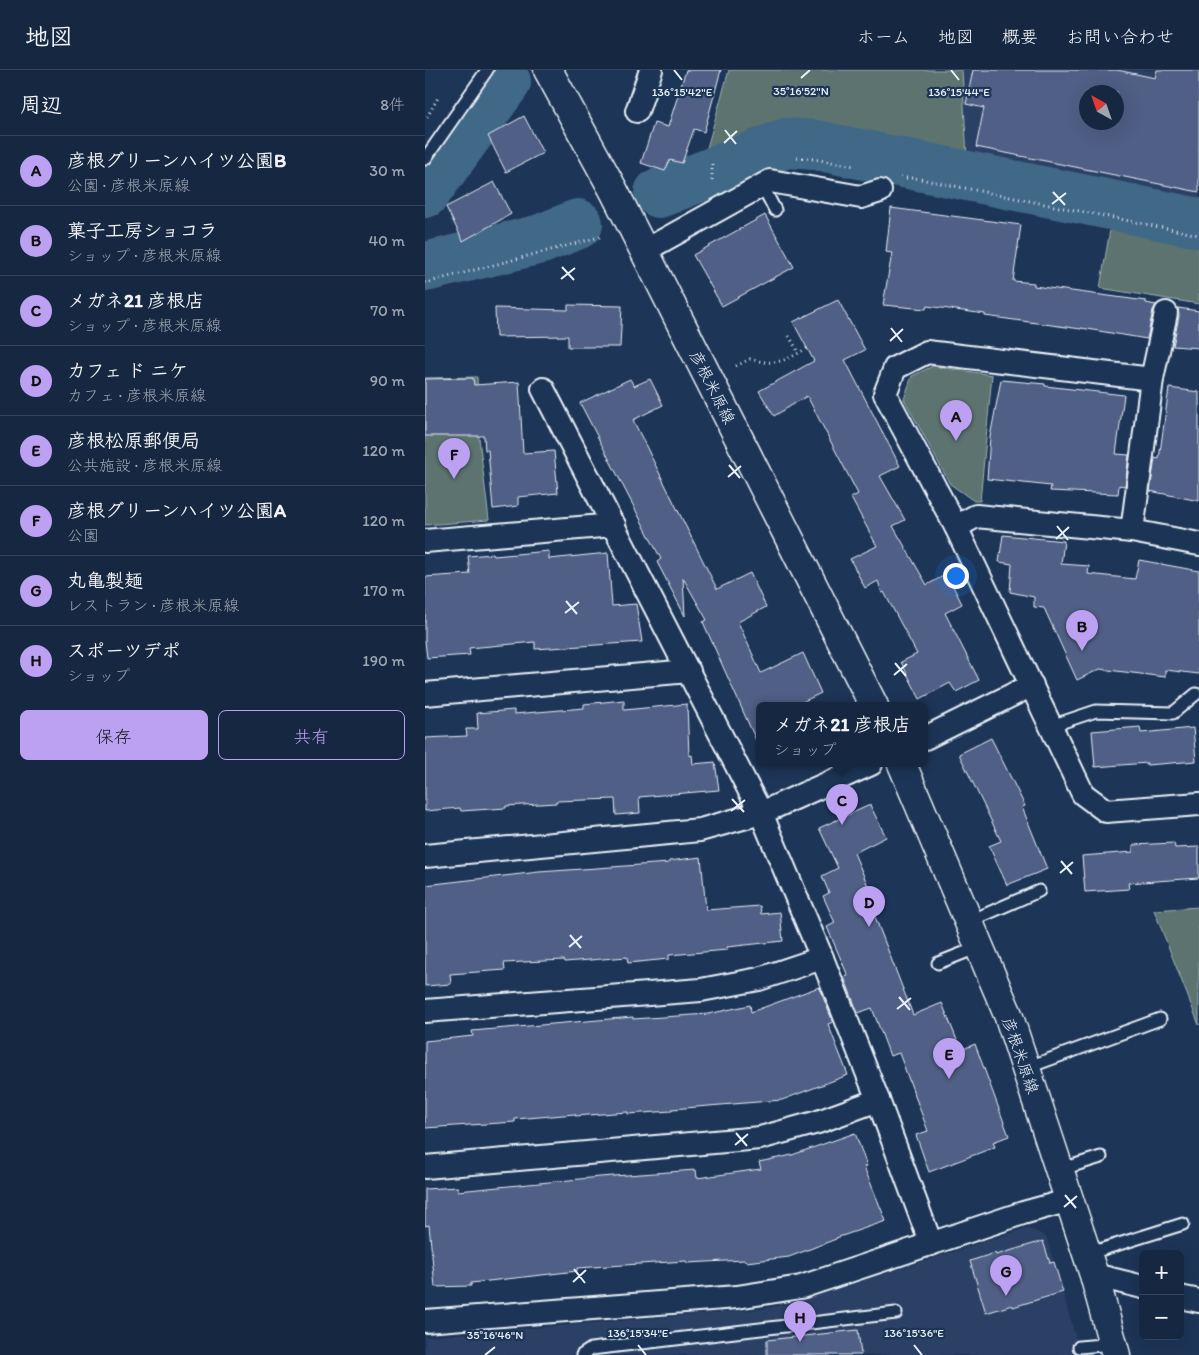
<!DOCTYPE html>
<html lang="ja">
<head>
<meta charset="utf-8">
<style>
  :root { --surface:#162841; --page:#23344c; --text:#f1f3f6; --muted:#9ea6b1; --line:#35445a; --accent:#bca0f2 }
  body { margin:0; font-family:Itim,"Klee One",sans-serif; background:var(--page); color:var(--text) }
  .controls { position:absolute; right:15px; bottom:15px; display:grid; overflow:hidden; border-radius:8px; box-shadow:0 5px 20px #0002 }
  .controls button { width:45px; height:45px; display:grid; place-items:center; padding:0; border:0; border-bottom:1px solid var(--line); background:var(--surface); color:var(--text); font:25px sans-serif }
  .compass { position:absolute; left:654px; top:15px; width:45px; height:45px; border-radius:50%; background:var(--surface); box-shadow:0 5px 20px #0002; rotate:320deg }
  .you { position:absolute; left:530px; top:505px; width:18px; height:18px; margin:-12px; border:4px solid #fff; border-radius:50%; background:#1a73e8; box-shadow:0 0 0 8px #1a73e833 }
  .badge { display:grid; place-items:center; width:32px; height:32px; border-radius:50%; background:var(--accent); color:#111; font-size:16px; font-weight:700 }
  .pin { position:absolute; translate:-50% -41px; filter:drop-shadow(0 1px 2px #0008) }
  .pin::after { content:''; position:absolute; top:26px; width:18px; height:15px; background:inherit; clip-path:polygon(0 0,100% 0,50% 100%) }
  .popup { position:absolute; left:331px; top:632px; width:172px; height:65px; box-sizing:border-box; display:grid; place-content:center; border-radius:8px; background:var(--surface); filter:drop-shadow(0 1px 4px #0005); font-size:16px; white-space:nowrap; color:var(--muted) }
  .popup b { font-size:19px; color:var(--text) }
  .popup::after { content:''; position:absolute; left:50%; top:100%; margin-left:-10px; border:10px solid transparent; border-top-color:var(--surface) }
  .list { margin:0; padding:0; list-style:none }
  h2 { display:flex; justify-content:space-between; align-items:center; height:65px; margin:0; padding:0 20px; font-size:21px }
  h2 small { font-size:16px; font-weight:400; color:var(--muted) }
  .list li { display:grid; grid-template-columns:32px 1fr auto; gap:15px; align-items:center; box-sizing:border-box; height:70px; padding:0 20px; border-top:1px solid var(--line) }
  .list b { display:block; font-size:19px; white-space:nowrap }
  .list p { margin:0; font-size:16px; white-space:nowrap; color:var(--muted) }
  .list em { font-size:16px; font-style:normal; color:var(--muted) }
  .actions { display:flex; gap:10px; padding:15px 20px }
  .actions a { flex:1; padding:11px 0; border:1px solid var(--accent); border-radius:8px; text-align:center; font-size:18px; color:var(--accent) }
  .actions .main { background:var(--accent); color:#111 }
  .map { position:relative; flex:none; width:774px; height:1285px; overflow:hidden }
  header { display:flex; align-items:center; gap:30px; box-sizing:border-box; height:70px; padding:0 25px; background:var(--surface); border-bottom:1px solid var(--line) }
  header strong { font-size:24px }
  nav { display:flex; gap:28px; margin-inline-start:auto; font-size:18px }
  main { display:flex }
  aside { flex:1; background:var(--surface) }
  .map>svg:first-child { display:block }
  .built { fill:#2c4165; fill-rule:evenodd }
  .green { fill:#5b736f; stroke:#a2b2b4 }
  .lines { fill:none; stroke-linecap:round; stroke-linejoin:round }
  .river { stroke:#406787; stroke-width:50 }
  .building { fill:#505e85; stroke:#e8f1f8; fill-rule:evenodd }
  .lane-casing { stroke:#e8f1f8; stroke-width:15 }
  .street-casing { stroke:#e8f1f8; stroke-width:26 }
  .secondary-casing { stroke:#e8f1f8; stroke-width:31 }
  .path { stroke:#e8f1f8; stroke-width:3; stroke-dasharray:1 4; stroke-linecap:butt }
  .lane { stroke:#1d3557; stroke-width:11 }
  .street { stroke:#1d3557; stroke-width:22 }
  .secondary { stroke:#1d3557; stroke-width:28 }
  .ticks { fill:none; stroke:#e8f1f8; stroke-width:2 }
  .labels { text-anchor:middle; stroke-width:4.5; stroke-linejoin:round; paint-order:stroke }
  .street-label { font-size:16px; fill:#e8f1f8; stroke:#1d3557 }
  .ticks-label { font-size:12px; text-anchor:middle; fill:#e8f1f8; stroke:#1d3557; stroke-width:4.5; stroke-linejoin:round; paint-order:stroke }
</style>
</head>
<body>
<header>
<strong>地図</strong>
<nav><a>ホーム</a><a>地図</a><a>概要</a><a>お問い合わせ</a></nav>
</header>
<main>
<aside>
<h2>周辺<small>8件</small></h2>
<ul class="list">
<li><span class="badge">A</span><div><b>彦根グリーンハイツ公園B</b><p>公園 · 彦根米原線</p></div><em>30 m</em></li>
<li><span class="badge">B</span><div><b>菓子工房ショコラ</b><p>ショップ · 彦根米原線</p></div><em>40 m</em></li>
<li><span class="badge">C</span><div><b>メガネ21 彦根店</b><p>ショップ · 彦根米原線</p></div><em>70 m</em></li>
<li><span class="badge">D</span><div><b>カフェ ド ニケ</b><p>カフェ · 彦根米原線</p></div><em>90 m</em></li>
<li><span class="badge">E</span><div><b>彦根松原郵便局</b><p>公共施設 · 彦根米原線</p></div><em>120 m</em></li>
<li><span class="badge">F</span><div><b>彦根グリーンハイツ公園A</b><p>公園</p></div><em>120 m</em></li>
<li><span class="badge">G</span><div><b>丸亀製麺</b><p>レストラン · 彦根米原線</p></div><em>170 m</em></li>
<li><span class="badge">H</span><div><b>スポーツデポ</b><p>ショップ</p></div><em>190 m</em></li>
</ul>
<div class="actions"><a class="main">保存</a><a>共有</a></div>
</aside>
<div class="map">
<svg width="774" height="1285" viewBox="0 0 774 1285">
  <rect width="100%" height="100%" fill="#1d3557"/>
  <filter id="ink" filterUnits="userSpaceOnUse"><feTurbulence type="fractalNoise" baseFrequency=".02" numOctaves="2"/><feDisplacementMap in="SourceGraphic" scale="10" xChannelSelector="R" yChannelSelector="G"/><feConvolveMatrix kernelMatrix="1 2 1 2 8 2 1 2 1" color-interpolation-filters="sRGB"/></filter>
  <g filter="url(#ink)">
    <g class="built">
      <path d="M537,0H774V137L542,88ZM662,22H692V52H662Z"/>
      <path d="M602,1158L621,1166L656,1285H0V1267L337,1239L371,1232Z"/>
    </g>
    <g class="green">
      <path d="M304,0H537L542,88L540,94L505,85L376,62L355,65L279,97L278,92Z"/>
      <path d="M686,154L774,171V234L675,218Z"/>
      <path d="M508,296L567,305L555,431H549L525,414L479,329L487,306Z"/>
      <path d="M52,307L54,368L64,450L0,455V308Z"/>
      <path d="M774,837V955L729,840Z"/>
    </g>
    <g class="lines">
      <g class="river">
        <path d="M0,123L81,12"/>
        <path d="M234,123L361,73L390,75L774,153"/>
        <path d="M0,197L116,169L153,154"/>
      </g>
    </g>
    <g class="building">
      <path d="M261,0H296L279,62L269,59L257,93L245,90L240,101L216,93L229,53L243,57Z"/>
      <path d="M548,0H692L730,8L732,0H774V122L551,77L559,38L541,34ZM662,22H692V52H662Z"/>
      <path d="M99,46L118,83L81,102L63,66Z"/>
      <path d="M69,112L86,144L38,171L21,137Z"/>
      <path d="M466,138L596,155L588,211L609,213V216L721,231V233L731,235L728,240L722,269L656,258V259L560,246V244L502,236L501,239L458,235L467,183L461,182Z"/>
      <path d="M340,145L369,197L297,236L268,185Z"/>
      <path d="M413,230L440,280L420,290L475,396L455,406L480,450L468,456L502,515L522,504L537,534L520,543L554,610L531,622L525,613L495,629L476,592L492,584L459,522L457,523L453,511L440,518L425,489L452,476L426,428L433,424L382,326L349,346L334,321L389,291L368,252Z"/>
      <path d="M143,235L197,236L195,277H143V266L71,267L70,238L143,240Z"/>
      <path d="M753,238L774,241V278L748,276L754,246Z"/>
      <path d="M48,308L49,315L94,312L98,383L129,381L133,423L93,427V436L68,439L63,380H60L59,366H0V309Z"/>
      <path d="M205,309L209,316L225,309L238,335L208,350L292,519L325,503L341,537L313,552L336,603L378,583L396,623L369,636H334V677L278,552L282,550L258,508L260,546L232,492L236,489L155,333Z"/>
      <path d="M576,310L620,314V316L699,325L691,384L704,385L700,416L694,415L693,424L625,421L626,416L562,409L565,367Z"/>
      <path d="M744,318L774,322V431L725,421L730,388L734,389Z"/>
      <path d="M578,465L639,471L636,494L664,496L663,504L710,509L714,490L774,501V604L740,600V607L675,599L652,610L619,538L609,537V527L585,522L587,494L574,492Z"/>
      <path d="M124,481V489L183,483L187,536L211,534L217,572L110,579V572L44,578L45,585L2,588L0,571V507L45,504L43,486L68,484L69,486Z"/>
      <path d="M199,630V640L262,634L264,686L267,685L268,694L290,692L294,720L214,727L215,743L191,745L190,729L131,731V733L81,736V738L36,741L35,738L0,741V668L42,666L41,659H53L52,643L89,640V644L159,638V634Z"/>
      <path d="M715,657L716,663L768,658L771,691L722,695V693L670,697L667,661Z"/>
      <path d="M566,668L600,736L597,737L622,799L582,815L564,776L576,771L534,684Z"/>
      <path d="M445,735L461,767L429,783L452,837L447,839L488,945L517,933L536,980L550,974L584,1066L568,1072L570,1077L504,1102L491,1065L503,1061L474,983L465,986L447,938L433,943L419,907L423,906L402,857L410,853L398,826L404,823L397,806L413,798L394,758Z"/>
      <path d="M749,773L750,778L774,777V808L703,813L704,819L660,822L657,786L708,782V775Z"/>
      <path d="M276,787L281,840L335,836L336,844L355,842L358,871L302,877V880L244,885V889L203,893L202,887L140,892L139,890L79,893L80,900L25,904L26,914L0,916V815L114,802L244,793V791Z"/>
      <path d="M394,917L408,952L403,954L423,1005L357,1030L247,1039V1041L203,1044V1042L150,1046V1044L90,1049V1052L0,1058V971L48,966L47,961L208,947V949L283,944L325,935L326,942Z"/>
      <path d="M430,1063L442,1096L439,1097L461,1151L411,1168V1169L364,1187L321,1192L320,1190L262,1193L261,1191L152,1198V1201L46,1213V1216L10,1217L4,1155L0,1156V1119L33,1117V1121L175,1107L271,1100L272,1108L336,1099L334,1092L367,1085Z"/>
      <path d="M618,1171L625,1193L629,1192L638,1222L588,1237L587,1235L561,1243L545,1191L570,1183L571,1185Z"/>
      <path d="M433,1260L436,1285H342V1270Z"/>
    </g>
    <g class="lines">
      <defs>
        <g id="lane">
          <path d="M0,89L62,0"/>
          <path d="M337,115L350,140"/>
          <path d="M626,656L671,641L748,643L771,624"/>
          <path d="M543,852L614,821"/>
          <path d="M513,893L554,877"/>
          <path d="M601,998L735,949"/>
          <path d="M634,1100L676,1087"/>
          <path d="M662,1184L758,1154"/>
          <path d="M654,1277L688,1274"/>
          <path d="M157,1285L166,1279L471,1243"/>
        </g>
        <g id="street">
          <path d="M212,41L226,0"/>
          <path d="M219,181L345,111L436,127L455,121"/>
          <path d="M727,309L741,243"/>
          <path d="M118,319L336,743L397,888L453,1030L506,1174"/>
          <path d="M531,457L551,446L707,461L774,474"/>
          <path d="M707,461L727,309L502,282L470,298L460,324L531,457L658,724L681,741L774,734"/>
          <path d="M0,471L189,455"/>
          <path d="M0,624L264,601"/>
          <path d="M500,668L607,615"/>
          <path d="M0,786L275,760L336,743L446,694"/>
          <path d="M0,941L276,920L334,909L397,888"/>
          <path d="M0,1097L335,1068L393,1052L453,1030"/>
          <path d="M669,1205L718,1217"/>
          <path d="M755,1227L774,1231"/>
          <path d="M0,1251L312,1227L376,1217L598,1143L645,1130"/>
        </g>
        <g id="secondary">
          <path d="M123,0L189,121L449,636"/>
          <path d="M477,694L584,947L669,1205L691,1285"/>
        </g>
      </defs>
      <use href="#lane" class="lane-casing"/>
      <use href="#street" class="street-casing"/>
      <use href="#secondary" class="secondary-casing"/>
      <g class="path">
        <path d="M2,47L14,26"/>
        <path d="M372,88H382L430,96"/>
        <path d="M287,94V113"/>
        <path d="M476,108H490L774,165"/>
        <path d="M0,213L175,167"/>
        <path d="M364,266L374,283"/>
        <path d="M311,296L325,289C350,296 361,291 382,278"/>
      </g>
      <use href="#lane" class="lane"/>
      <use href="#street" class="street"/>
      <use href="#secondary" class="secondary"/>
    </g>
  </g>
  <path class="ticks" d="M249,0L257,10M526,0L534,10M376,8L385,0M300,60L311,74M299,73L312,61M628,122L640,135M627,134L641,123M137,197L149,210M136,209L150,198M466,258L477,272M465,271L478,259M304,395L315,408M303,407L316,396M632,456L643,470M631,469L644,457M141,531L152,544M140,543L154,532M470,593L481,606M469,605L482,594M307,729L319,742M306,741L320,730M636,791L647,804M635,803L648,792M145,865L156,878M144,877L157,866M474,927L485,940M472,939L486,928M311,1063L322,1076M310,1075L323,1064M640,1125L651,1138M639,1137L652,1126M149,1199L160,1213M148,1212L161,1200M213,1275L221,1285M489,1275L497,1285M60,1285L70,1277"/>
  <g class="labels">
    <g class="street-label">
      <text transform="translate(288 317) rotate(63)" y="6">彦根米原線</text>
      <text transform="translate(596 985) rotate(71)" y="6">彦根米原線</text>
    </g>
  </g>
  <g class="ticks-label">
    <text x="376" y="25">35°16'52"N</text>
    <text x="257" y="26">136°15'42"E</text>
    <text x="534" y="26">136°15'44"E</text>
    <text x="213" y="1267">136°15'34"E</text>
    <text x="489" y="1267">136°15'36"E</text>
    <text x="70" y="1269">35°16'46"N</text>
  </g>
</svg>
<div class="controls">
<button>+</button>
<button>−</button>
</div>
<svg class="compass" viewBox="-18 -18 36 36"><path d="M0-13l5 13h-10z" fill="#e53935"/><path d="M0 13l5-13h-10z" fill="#9ea6b1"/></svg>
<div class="you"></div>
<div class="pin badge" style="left:531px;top:371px">A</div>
<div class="pin badge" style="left:657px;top:581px">B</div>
<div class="pin badge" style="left:417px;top:755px">C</div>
<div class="popup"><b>メガネ21 彦根店</b>ショップ</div>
<div class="pin badge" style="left:444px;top:857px">D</div>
<div class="pin badge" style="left:524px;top:1009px">E</div>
<div class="pin badge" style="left:29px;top:409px">F</div>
<div class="pin badge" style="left:581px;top:1226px">G</div>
<div class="pin badge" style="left:375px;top:1272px">H</div>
</div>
</main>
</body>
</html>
